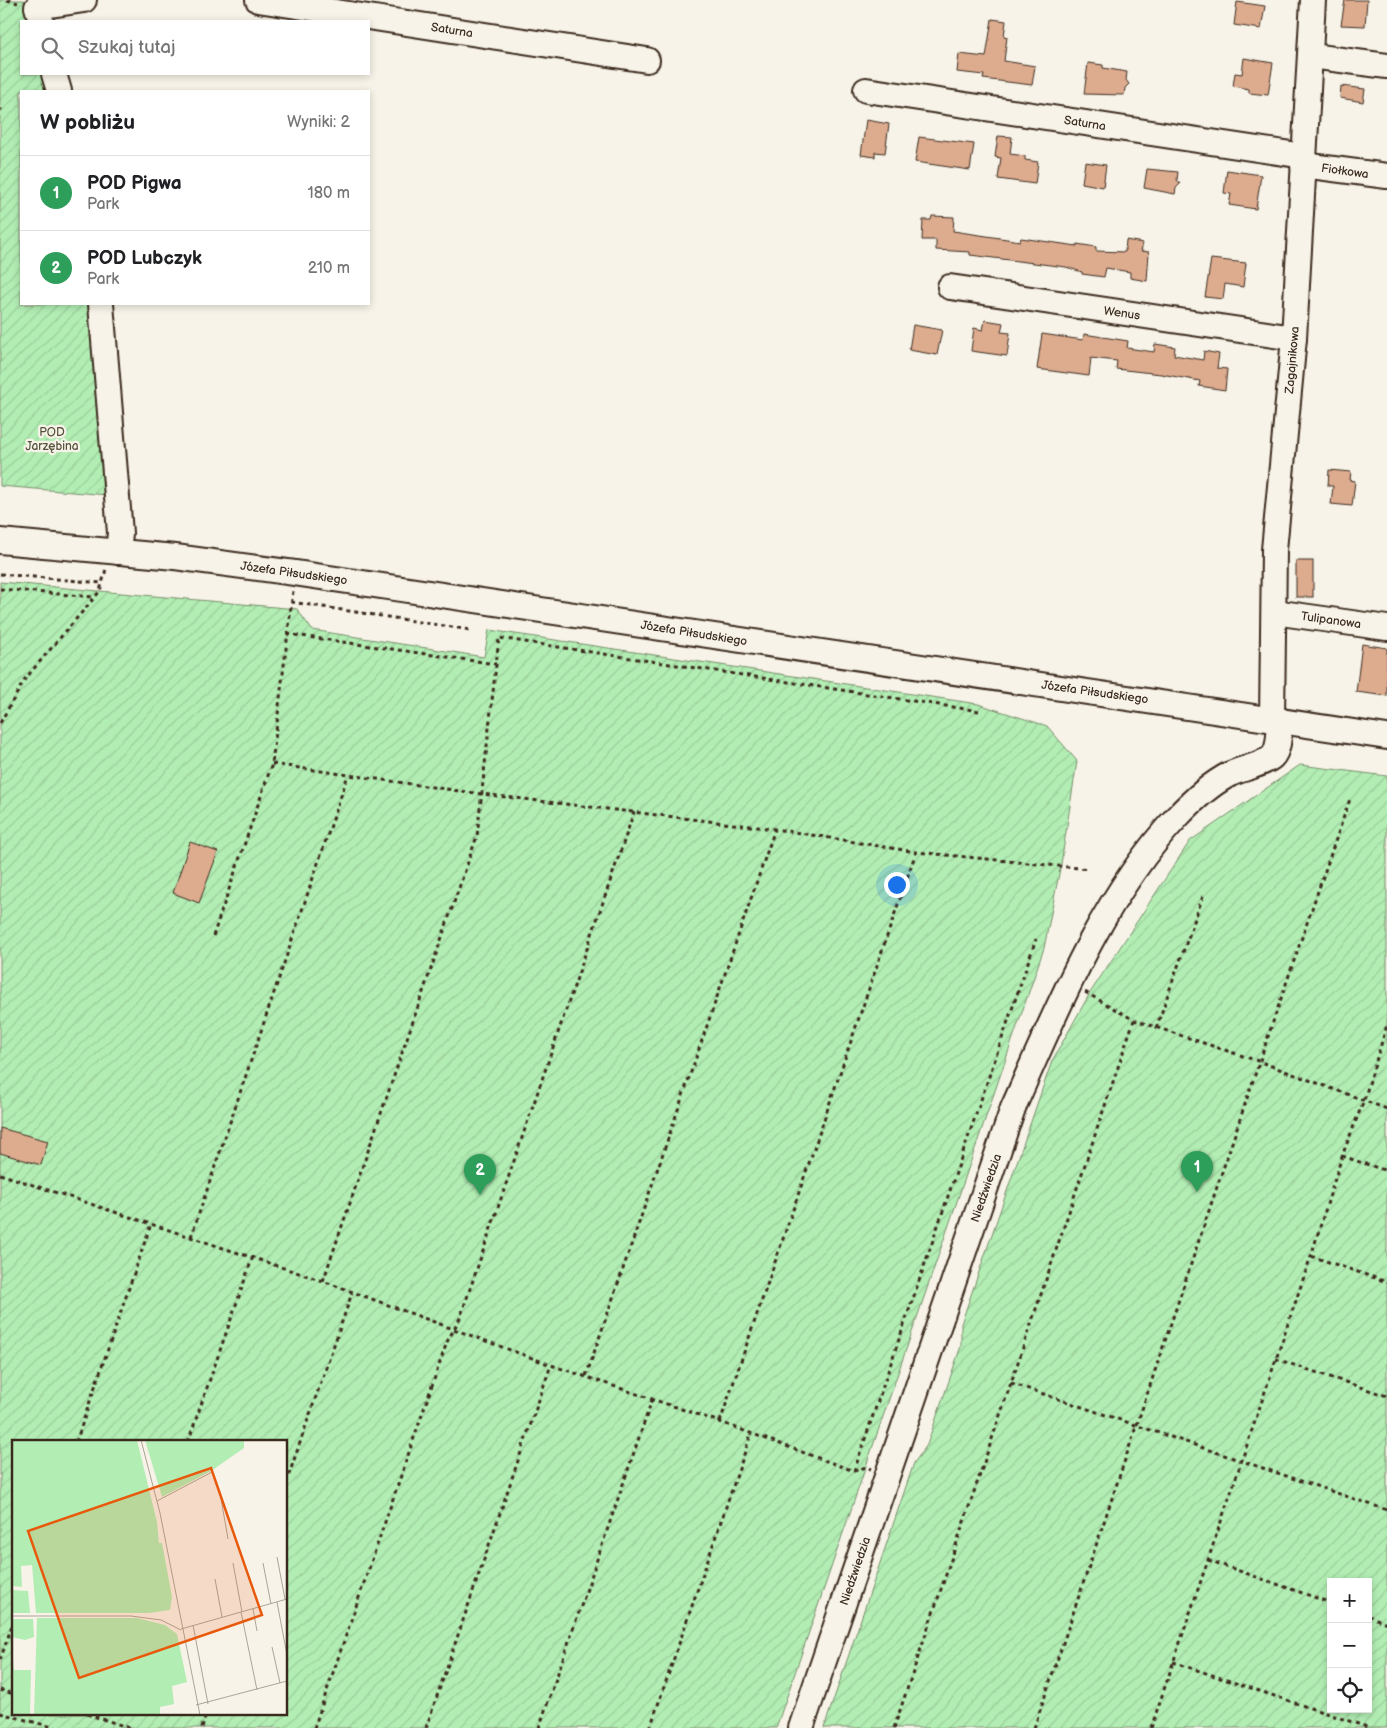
<!DOCTYPE html>
<html lang="pl">
<head>
<meta charset="utf-8">
<style>
  :root { --surface:#fff; --page:#f6f6f6; --text:#202124; --muted:#757577; --line:#e0e0e0; --accent:#b45309 }
  body { margin:0; font-family:"Balsamiq Sans",sans-serif; background:var(--page); color:var(--text) }
  .controls { position:absolute; right:15px; bottom:15px; display:grid; overflow:hidden; border-radius:0px; box-shadow:0 2px 8px #0003 }
  .controls button { width:45px; height:45px; display:grid; place-items:center; padding:0; border:0; border-bottom:1px solid var(--line); background:var(--surface); color:var(--text); font:25px sans-serif }
  .you { position:absolute; left:896px; top:884px; width:18px; height:18px; margin:-12px; border:4px solid #fff; border-radius:50%; background:#1a73e8; box-shadow:0 0 0 8px #1a73e833 }
  .badge { display:grid; place-items:center; width:32px; height:32px; border-radius:50%; background:var(--accent); color:#fff; font-size:16px; font-weight:700 }
  .pin { position:absolute; translate:-50% -41px; filter:drop-shadow(0 1px 2px #0008) }
  .pin::after { content:''; position:absolute; top:26px; width:18px; height:15px; background:inherit; clip-path:polygon(0 0,100% 0,50% 100%) }
  .list { margin:0; padding:0; list-style:none }
  h2 { display:flex; justify-content:space-between; align-items:center; height:65px; margin:0; padding:0 20px; font-size:21px }
  h2 small { font-size:16px; font-weight:400; color:var(--muted) }
  .list li { display:grid; grid-template-columns:32px 1fr auto; gap:15px; align-items:center; box-sizing:border-box; height:75px; padding:0 20px; border-top:1px solid var(--line) }
  .list b { display:block; font-size:19px; white-space:nowrap }
  .list p { margin:0; font-size:16px; white-space:nowrap; color:var(--muted) }
  .list em { font-size:16px; font-style:normal; color:var(--muted) }
  .icon { flex:none; width:28px; height:28px; fill:none; stroke:currentColor; stroke-width:2; stroke-linecap:round; stroke-linejoin:round }
  .map { position:relative; flex:none; width:1387px; height:1728px; overflow:hidden }
  .search { position:absolute; background:var(--surface); box-shadow:0 2px 8px #0003; left:20px; top:20px; width:350px; height:55px; display:flex; align-items:center; gap:12px; box-sizing:border-box; padding:0 18px; border-radius:0px; color:var(--muted); font-size:19px }
  .panel { position:absolute; background:var(--surface); box-shadow:0 2px 8px #0003; left:20px; top:90px; width:350px; height:215px; border-radius:0px }
  .map>svg:first-child { display:block }
  .garden { fill:url(#garden-furrows); stroke:#768c69; fill-rule:evenodd }
  .building { fill:#ddac8f; stroke:#3b2a1e }
  .lines { fill:none; stroke-linecap:round; stroke-linejoin:round }
  .minor-casing { stroke:#3b2a1e; stroke-width:28 }
  .path { stroke:#3b2a1e; stroke-width:3; stroke-dasharray:4 4; stroke-linecap:butt }
  .minor { stroke:#f7f3e8; stroke-width:24 }
  .labels { text-anchor:middle; stroke-width:4.5; stroke-linejoin:round; paint-order:stroke }
  .street-label { font-size:12px; fill:#3b2a1e; stroke:#f7f3e8 }
  .park-label { font-size:12px; fill:#53513c; stroke:#f7f3e8 }
  .inset-road { fill:none; stroke:#aca397; stroke-width:1 }
  .view { fill:#e8590c; fill-opacity:0.15; stroke:#e8590c; stroke-width:2.5 }
  .inset-edge { fill:none; stroke:#3b2a1e; stroke-width:2.5 }
</style>
</head>
<body>
<div class="map">
<svg width="1387" height="1728" viewBox="0 0 1387 1728">
  <defs>
    <pattern id="garden-furrows" width="10" height="10" patternUnits="userSpaceOnUse" patternTransform="scale(1.25)"><rect width="10" height="10" fill="#b2eeb4"/><path d="M-1 1l2-2M0 10L10 0M9 11l2-2" fill="none" stroke="#9acc9a"/></pattern>
  </defs>
  <rect width="100%" height="100%" fill="#f7f3e8"/>
  <filter id="ink" filterUnits="userSpaceOnUse"><feTurbulence type="fractalNoise" baseFrequency=".02" numOctaves="2"/><feDisplacementMap in="SourceGraphic" scale="10" xChannelSelector="R" yChannelSelector="G"/><feConvolveMatrix kernelMatrix="1 2 1 2 8 2 1 2 1" color-interpolation-filters="sRGB"/></filter>
  <g filter="url(#ink)">
    <g class="garden">
      <path d="M0,0H24L30,21H21V74H44L48,91H21V304H93L108,495L0,486Z"/>
      <path d="M0,582L297,609L312,630L484,657L489,630L978,704L1047,726L1077,761L1061,864L1044,948L776,1728H0ZM14,1442H286V1714H14Z"/>
      <path d="M1300,765L1387,776V1728H824L914,1463L927,1445L961,1346V1324L1052,1061L1090,993L1190,841ZM1331,1582H1368V1709H1331Z"/>
    </g>
    <g class="building">
      <path d="M1345,0H1367L1365,26L1341,25Z"/>
      <path d="M1237,2L1265,6L1261,29L1234,25Z"/>
      <path d="M992,19L1006,21L1004,36L1007,37L1004,61L1035,66L1032,85L983,79L984,75L957,72L959,54L986,57Z"/>
      <path d="M1244,58L1273,63L1268,95L1249,93V89L1233,86L1235,73L1242,74Z"/>
      <path d="M1088,63L1103,65V68L1127,72L1126,80L1129,84L1125,88L1124,95L1084,94Z"/>
      <path d="M1341,86L1365,89L1363,102L1340,98Z"/>
      <path d="M866,120L889,124L885,153L875,152V157L861,155Z"/>
      <path d="M998,136L1012,137L1010,154L1025,156V160L1038,162L1035,184L998,179L1001,158L995,157Z"/>
      <path d="M919,137L974,144L970,170L915,162Z"/>
      <path d="M1085,162L1106,165L1103,187L1082,183Z"/>
      <path d="M1147,169L1178,172L1177,180L1180,184L1176,188L1175,194L1144,188Z"/>
      <path d="M1227,170L1261,175L1256,209L1229,205L1231,194L1224,193Z"/>
      <path d="M932,216L954,217L953,231L1020,241L1021,238L1077,246V244L1096,247V251L1125,252L1126,240L1143,243L1141,251L1149,252L1147,281L1130,278V272L1106,268L1104,277L1082,274V272L1066,267L970,255V252L936,250V240H922L923,220H931Z"/>
      <path d="M1211,259L1246,263L1243,287L1225,284L1223,299L1205,297Z"/>
      <path d="M985,320L1003,323L1001,332L1010,333L1007,356L971,351L974,328L983,330Z"/>
      <path d="M913,325L942,330L937,355L909,350Z"/>
      <path d="M1042,334L1083,340L1084,334L1128,341L1127,348L1154,352L1155,344L1175,347L1174,355L1203,360L1204,351L1219,354L1217,368L1227,369L1225,390L1199,386L1200,381L1161,374L1116,369L1117,361L1091,358L1089,376L1037,369Z"/>
      <path d="M1329,470L1351,472L1350,480L1355,481L1352,506L1331,504L1333,486H1328Z"/>
      <rect x="1296" y="561" width="17" height="36"/>
      <path d="M1362,644L1387,648V696L1356,692Z"/>
      <path d="M190,842L218,852L199,903L173,893Z"/>
      <path d="M0,1128L48,1141L41,1165L0,1153Z"/>
    </g>
    <g class="lines">
      <defs>
        <g id="minor">
          <path d="M258,0L647,60"/>
          <path d="M41,21L37,7L84,0"/>
          <path d="M1311,56L1387,66"/>
          <path d="M54,74L59,91"/>
          <path d="M866,90L1304,156"/>
          <path d="M1303,165L1387,176"/>
          <path d="M950,287L1294,338"/>
          <path d="M101,304L120,533L118,552"/>
          <path d="M0,541L175,557L295,573L1387,737"/>
          <path d="M1274,612L1387,628"/>
          <path d="M1272,719L1274,550L1294,338L1313,0"/>
          <path d="M801,1728L1013,1108C1057,1009 1102,897 1177,817C1192,801 1211,784 1230,774C1241,769 1264,764 1272,757C1280,749 1279,731 1280,720"/>
        </g>
      </defs>
      <use href="#minor" class="minor-casing"/>
      <g class="path">
        <path d="M7,0L18,3"/>
        <path d="M0,109L2,110"/>
        <path d="M0,574L102,583"/>
        <path d="M0,589L94,597"/>
        <path d="M291,602L471,630"/>
        <path d="M287,634L496,664"/>
        <path d="M0,723L25,679L100,591L106,569"/>
        <path d="M272,764L481,794L775,829L916,852L1089,869"/>
        <path d="M213,936L272,764L293,591"/>
        <path d="M1085,992L1134,1020L1258,1061L1387,1109"/>
        <path d="M1156,1028L1203,896"/>
        <path d="M1342,1156L1387,1171"/>
        <path d="M0,1174L323,1281L551,1365L720,1422L854,1471L866,1467L871,1469"/>
        <path d="M191,1237L348,775"/>
        <path d="M1311,1256L1387,1282"/>
        <path d="M323,1281L477,836L499,638L979,711"/>
        <path d="M1276,1359L1387,1396"/>
        <path d="M586,1376L775,829"/>
        <path d="M1011,1383L1387,1510"/>
        <path d="M720,1422L916,852"/>
        <path d="M76,1442L151,1224"/>
        <path d="M188,1442L252,1259"/>
        <path d="M854,1471L1036,939"/>
        <path d="M286,1483L352,1293"/>
        <path d="M1208,1560L1331,1603"/>
        <path d="M1368,1616L1387,1623"/>
        <path d="M0,1660L14,1620"/>
        <path d="M1173,1662L1370,1728"/>
        <path d="M0,1690L14,1694"/>
        <path d="M0,1713L56,1728"/>
        <path d="M87,1714L130,1728"/>
        <path d="M202,1728L206,1714"/>
        <path d="M314,1728L447,1342L460,1318L634,812"/>
        <path d="M426,1728L551,1365"/>
        <path d="M539,1728L652,1400"/>
        <path d="M650,1728L751,1434"/>
        <path d="M894,1728L1134,1020"/>
        <path d="M1034,1728C1140,1418 1242,1108 1350,799"/>
        <path d="M1151,1728L1311,1256L1342,1156L1364,1100L1387,1025"/>
      </g>
      <use href="#minor" class="minor"/>
    </g>
  </g>
  <g class="labels">
    <g class="street-label">
      <text transform="translate(452 30) rotate(9)" y="4">Saturna</text>
      <text transform="translate(1085 123) rotate(9)" y="4">Saturna</text>
      <text transform="translate(1345 171) rotate(8)" y="4">Fiołkowa</text>
      <text transform="translate(1122 313) rotate(8)" y="4">Wenus</text>
      <text transform="translate(1292 360) rotate(-85)" y="4">Zagajnikowa</text>
      <text transform="translate(294 573) rotate(8)" y="4">Józefa Piłsudskiego</text>
      <text transform="translate(1331 620) rotate(8)" y="4">Tulipanowa</text>
      <text transform="translate(694 633) rotate(9)" y="4">Józefa Piłsudskiego</text>
      <text transform="translate(1095 692) rotate(8)" y="4">Józefa Piłsudskiego</text>
      <text transform="translate(986 1188) rotate(-71)" y="4">Niedźwiedzia</text>
      <text transform="translate(855 1571) rotate(-71)" y="4">Niedźwiedzia</text>
    </g>
    <g class="park-label">
      <text x="52" y="436">POD<tspan x="52" dy="14">Jarzębina</tspan></text>
    </g>
  </g>
  <g transform="translate(12 1440)">
    <rect width="275" height="275" fill="#f7f3e8"/>
    <path d="M0,150L16,151L18,173H0ZM0,179H21L22,197L13,200L0,197Z" fill="#b2eeb4"/>
    <path d="M0,0H125L145,82L147,103H150L160,157L158,170L137,173H24L20,125L9,126L10,147L0,146ZM133,0H232V8L199,31L150,57ZM25,178H125L153,185L165,194L175,242L160,246L162,264L148,267V275H22ZM0,211L2,230H19L18,275H0Z" fill="#b2eeb4"/>
    <path class="inset-road" d="M129,0L148,73L188,275M145,61L200,32L208,53L216,99M265,117L273,159M221,123L230,172M251,123L259,164M203,139L210,177M265,162L275,215M241,169L245,191M229,172L245,250M0,176H119L149,180L169,190M181,185L196,264M169,189L275,159M260,207L268,243M184,265L275,241"/>
    <path class="view" d="M199,28L250,175L67,238L16,91Z"/>
    <rect width="275" height="275" class="inset-edge"/>
  </g>
</svg>
<div class="controls">
<button>+</button>
<button>−</button>
<button><svg class="icon" aria-label="locate" viewBox="0 0 24 24"><circle cx="12" cy="12" r="6"/><path d="M12 2v4M12 18v4M2 12h4M18 12h4"/></svg></button>
</div>
<div class="you"></div>
<div class="pin badge" style="left:1197px;top:1192px;background:#2e9e5b">1</div>
<div class="pin badge" style="left:480px;top:1195px;background:#2e9e5b">2</div>
<div class="search"><svg class="icon" aria-label="search" viewBox="0 0 24 24"><circle cx="10" cy="10" r="6"/><path d="M15 15l6 6"/></svg>Szukaj tutaj</div>
<section class="panel">
<h2>W pobliżu<small>Wyniki: 2</small></h2>
<ul class="list">
<li><span class="badge" style="background:#2e9e5b">1</span><div><b>POD Pigwa</b><p>Park</p></div><em>180 m</em></li>
<li><span class="badge" style="background:#2e9e5b">2</span><div><b>POD Lubczyk</b><p>Park</p></div><em>210 m</em></li>
</ul>
</section>
</div>
</body>
</html>
